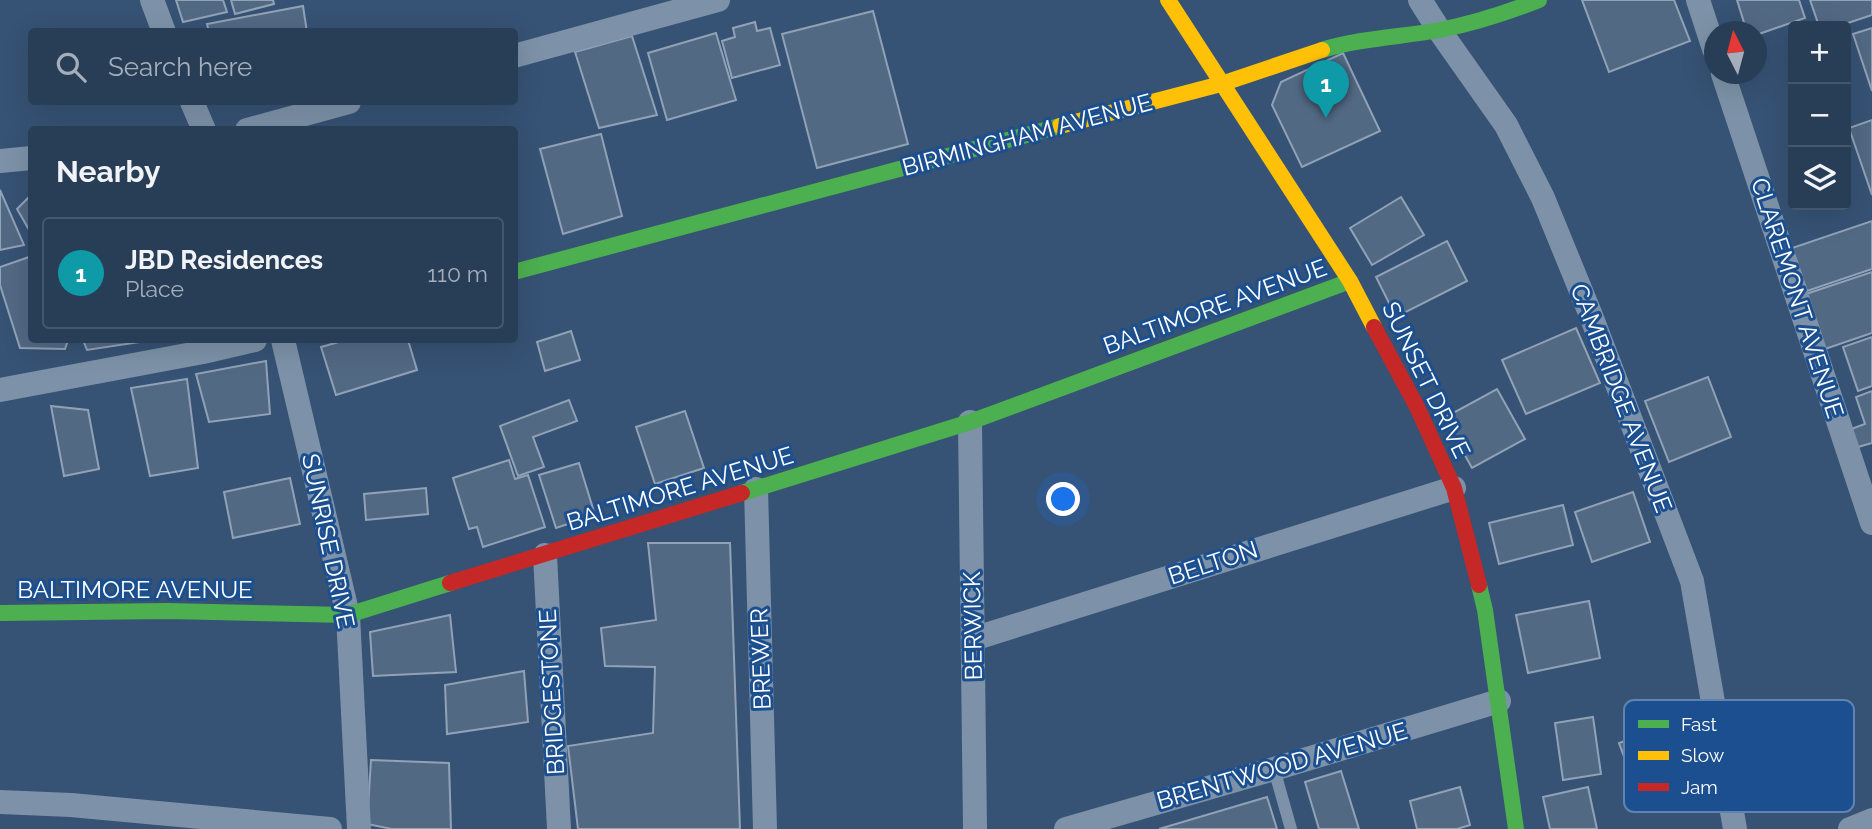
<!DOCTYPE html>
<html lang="en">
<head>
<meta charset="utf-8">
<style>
  :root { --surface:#283e57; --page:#30455d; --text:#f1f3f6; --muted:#a5aeba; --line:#44576d; --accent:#e797bd }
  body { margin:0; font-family:Raleway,sans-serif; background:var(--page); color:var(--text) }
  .controls { position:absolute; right:21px; top:21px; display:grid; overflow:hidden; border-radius:7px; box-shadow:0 7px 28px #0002 }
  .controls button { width:63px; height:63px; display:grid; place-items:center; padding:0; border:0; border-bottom:2px solid var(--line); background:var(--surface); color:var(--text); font:35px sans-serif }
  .compass { position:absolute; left:1704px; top:21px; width:63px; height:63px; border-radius:50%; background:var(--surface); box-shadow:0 7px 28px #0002; rotate:354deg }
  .you { position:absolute; left:1064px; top:500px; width:24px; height:24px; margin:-18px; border:5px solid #fff; border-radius:50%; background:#1a73e8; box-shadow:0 0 0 10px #1a73e833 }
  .badge { display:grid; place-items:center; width:46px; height:46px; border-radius:50%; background:var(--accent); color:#fff; font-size:23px; font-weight:700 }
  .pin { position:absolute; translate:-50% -58px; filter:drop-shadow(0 2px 4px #0008) }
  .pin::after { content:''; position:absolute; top:37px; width:24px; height:21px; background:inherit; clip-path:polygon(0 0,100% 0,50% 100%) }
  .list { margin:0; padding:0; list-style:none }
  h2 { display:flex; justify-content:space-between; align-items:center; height:91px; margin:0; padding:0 28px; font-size:30px }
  h2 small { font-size:23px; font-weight:400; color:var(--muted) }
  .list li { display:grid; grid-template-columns:46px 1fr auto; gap:21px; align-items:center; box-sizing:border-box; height:112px; margin:0 14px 14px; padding:0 14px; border:2px solid var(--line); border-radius:7px }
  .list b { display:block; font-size:26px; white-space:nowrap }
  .list p { margin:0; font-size:23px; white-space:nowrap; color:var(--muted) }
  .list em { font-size:23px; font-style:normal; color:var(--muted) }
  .icon { flex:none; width:38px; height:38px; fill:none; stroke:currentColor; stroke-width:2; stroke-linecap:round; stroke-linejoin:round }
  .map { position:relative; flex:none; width:1872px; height:829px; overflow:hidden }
  .search { position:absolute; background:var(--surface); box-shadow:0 7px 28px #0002; left:28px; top:28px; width:490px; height:77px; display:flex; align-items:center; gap:18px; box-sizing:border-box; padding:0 24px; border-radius:7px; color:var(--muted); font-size:26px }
  .panel { position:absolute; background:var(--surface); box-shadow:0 7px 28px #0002; left:28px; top:126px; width:490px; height:217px; border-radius:7px }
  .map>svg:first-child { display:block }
  .building { fill:#526984; stroke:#92a2b6; stroke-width:2 }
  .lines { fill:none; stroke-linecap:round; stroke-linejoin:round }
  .lane { stroke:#7d92a8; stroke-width:12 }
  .street { stroke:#7d92a8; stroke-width:24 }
  .fast { stroke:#4caf50; stroke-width:16 }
  .slow { stroke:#ffc107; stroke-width:16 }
  .jam { stroke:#c62828; stroke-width:16 }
  .labels { text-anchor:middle; stroke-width:6; stroke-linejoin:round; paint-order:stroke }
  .street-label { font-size:24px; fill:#fff; stroke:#1b4f8f }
  .key { fill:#1b4f8f; stroke:#5f84b1; stroke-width:2 }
  .key-label { font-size:19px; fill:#fff }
</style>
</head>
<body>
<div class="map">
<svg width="1872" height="829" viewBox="0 0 1872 829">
  <rect width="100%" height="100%" fill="#365274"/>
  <g class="building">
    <path d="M176,0H223L227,12L183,22Z"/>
    <path d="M231,0H273L274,4L235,14Z"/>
    <path d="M1582,0H1674L1690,41L1609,72Z"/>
    <path d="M1737,0H1799L1805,18L1756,35V32H1747Z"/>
    <path d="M1810,0H1872V15L1839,26H1819Z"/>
    <path d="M303,6L307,32H209L207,24Z"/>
    <path d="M873,11L908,144L817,168L782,34Z"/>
    <path d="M755,22L757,31L770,28L780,65L732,78L722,41L735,37L733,28Z"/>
    <path d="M1872,28V91L1853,34Z"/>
    <path d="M716,33L736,100L667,120L648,53Z"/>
    <path d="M632,36L657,115L599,128L575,52Z"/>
    <path d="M1343,53L1380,131L1302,167L1272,105L1281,82Z"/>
    <path d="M1872,120V195L1849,128Z"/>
    <path d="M601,134L622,216L563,234L540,149Z"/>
    <path d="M0,190L24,245L0,250Z"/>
    <path d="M32,194V235L17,209Z"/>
    <path d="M1401,197L1424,235L1372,265L1350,228Z"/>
    <path d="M1872,221V269L1807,291L1792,248Z"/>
    <path d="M1447,241L1467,281L1396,317L1376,277Z"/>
    <path d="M32,256V340H68L65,349L20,348L0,285V267Z"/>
    <path d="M1872,272V333L1825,349L1806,294Z"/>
    <path d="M1576,328L1600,383L1526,414L1502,360Z"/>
    <path d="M571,331L580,360L545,371L537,342Z"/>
    <path d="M1872,337V386L1858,391L1843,347Z"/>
    <path d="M83,340H153L87,350Z"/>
    <path d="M346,340H408L417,370L336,395L321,347Z"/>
    <path d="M266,361L270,414L209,422L196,374Z"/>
    <path d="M1708,377L1731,437L1669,462L1645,401Z"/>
    <path d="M187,379L198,468L150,476L131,388Z"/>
    <path d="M1497,389L1525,439L1472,468L1444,418Z"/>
    <path d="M1872,391V443L1858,447L1851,429L1865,424L1856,397Z"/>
    <path d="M569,400L577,421L533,437L544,467L518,476L500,426Z"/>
    <path d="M51,406L88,410L99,469L64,476Z"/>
    <path d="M685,411L704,468L655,484L636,427Z"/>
    <path d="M509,460L515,479L528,475L545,527L483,547L477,527L469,529L453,478Z"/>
    <path d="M579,463L595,515L556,528L539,475Z"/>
    <path d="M290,478L300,524L233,538L224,492Z"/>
    <path d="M426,488L428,514L366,520L364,494Z"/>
    <path d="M1633,492L1650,542L1592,562L1575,512Z"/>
    <path d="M1563,505L1573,545L1499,564L1489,523Z"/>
    <path d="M648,543H730L740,829H578L568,746L653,733L655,667L605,666L601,628L656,620Z"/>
    <path d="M1589,601L1600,658L1528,673L1516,615Z"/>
    <path d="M450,615L456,672L373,676L370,632Z"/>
    <path d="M524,671L528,722L447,734L445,685Z"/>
    <path d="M1593,717L1601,774L1563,780L1555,723Z"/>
    <path d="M1677,722L1699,780L1641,802L1619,743Z"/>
    <path d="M371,760L449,763L451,829H392L367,824Z"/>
    <path d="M1341,771L1359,829H1319L1305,782Z"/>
    <path d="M1460,787L1470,825L1457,829H1417L1410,801Z"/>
    <path d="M1588,787L1597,829H1550L1543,797Z"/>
    <path d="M1267,797L1277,829H1159Z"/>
  </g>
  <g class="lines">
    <path class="lane" d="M1274,769L1291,829"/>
    <g class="street">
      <path d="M152,0L164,32"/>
      <path d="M1420,0L1439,30L1506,125L1543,198L1590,313L1692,581L1735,829"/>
      <path d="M1698,0L1714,49"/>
      <path d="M514,56L718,0"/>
      <path d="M1723,74L1872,523"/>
      <path d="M192,102L204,130"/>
      <path d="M247,130L349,102"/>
      <path d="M0,161L32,158"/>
      <path d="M283,340L348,615L359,829"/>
      <path d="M0,390L203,352L255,340"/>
      <path d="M970,422L975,829"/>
      <path d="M756,489L765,829"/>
      <path d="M545,555L559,829"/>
      <path d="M973,639L1454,488"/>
      <path d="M0,802L71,805L330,829"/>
      <path d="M1066,829L1274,769L1499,701"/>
      <path d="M1850,829L1872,820"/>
    </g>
    <g class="fast">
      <path d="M1322,50C1360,38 1401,37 1440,30C1475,23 1506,13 1539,0"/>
      <path d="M514,272L1060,126"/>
      <path d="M742,493L970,422L1350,281"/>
      <path d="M1479,585L1485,610L1516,829"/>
      <path d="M0,613L168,611L348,615L450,583"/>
    </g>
    <g class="slow">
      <path d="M1168,0L1350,281L1374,327"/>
      <path d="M1060,126L1221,84L1322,50"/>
    </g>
    <g class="jam">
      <path d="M1374,327L1417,407L1454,488L1479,585"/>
      <path d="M450,583L742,493"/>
    </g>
  </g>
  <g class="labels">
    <g class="street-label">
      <text transform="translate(1027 135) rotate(-15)" y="8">BIRMINGHAM AVENUE</text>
      <text transform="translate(1797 298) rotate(72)" y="8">CLAREMONT AVENUE</text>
      <text transform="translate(1215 307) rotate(-20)" y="8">BALTIMORE AVENUE</text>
      <text transform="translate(1426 380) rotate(64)" y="8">SUNSET DRIVE</text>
      <text transform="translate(1621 398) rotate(69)" y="8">CAMBRIDGE AVENUE</text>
      <text transform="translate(680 489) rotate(-17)" y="8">BALTIMORE AVENUE</text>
      <text transform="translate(328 541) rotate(78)" y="8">SUNRISE DRIVE</text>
      <text transform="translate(1213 563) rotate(-18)" y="8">BELTON</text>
      <text x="135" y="598">BALTIMORE AVENUE</text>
      <text transform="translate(973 626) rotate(-91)" y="8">BERWICK</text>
      <text transform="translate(761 659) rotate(-92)" y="8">BREWER</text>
      <text transform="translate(552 692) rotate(-93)" y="8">BRIDGESTONE</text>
      <text transform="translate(1282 766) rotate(-16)" y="8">BRENTWOOD AVENUE</text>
    </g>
  </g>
  <rect x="1624" y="700" width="230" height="112" rx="10" class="key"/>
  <rect x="1638" y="720" width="31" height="8" fill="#4caf50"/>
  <rect x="1638" y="751" width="31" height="9" fill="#ffc107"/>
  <rect x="1638" y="783" width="31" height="8" fill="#c62828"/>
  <g class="key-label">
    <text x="1681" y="731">Fast</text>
    <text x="1681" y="762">Slow</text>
    <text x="1681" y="794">Jam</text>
  </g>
</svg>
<div class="controls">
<button>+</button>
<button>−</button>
<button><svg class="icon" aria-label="layers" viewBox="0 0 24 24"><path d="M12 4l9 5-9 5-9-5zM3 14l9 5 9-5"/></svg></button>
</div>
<svg class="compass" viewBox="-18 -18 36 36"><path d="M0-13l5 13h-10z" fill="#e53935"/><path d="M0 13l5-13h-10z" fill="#a5aeba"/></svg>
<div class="you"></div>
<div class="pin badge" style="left:1326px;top:118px;background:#0f9aa8">1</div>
<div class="search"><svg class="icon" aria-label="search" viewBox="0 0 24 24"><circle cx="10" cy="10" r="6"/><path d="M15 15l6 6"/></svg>Search here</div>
<section class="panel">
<h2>Nearby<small></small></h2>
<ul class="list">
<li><span class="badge" style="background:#0f9aa8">1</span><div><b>JBD Residences</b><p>Place</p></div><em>110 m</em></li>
</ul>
</section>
</div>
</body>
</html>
